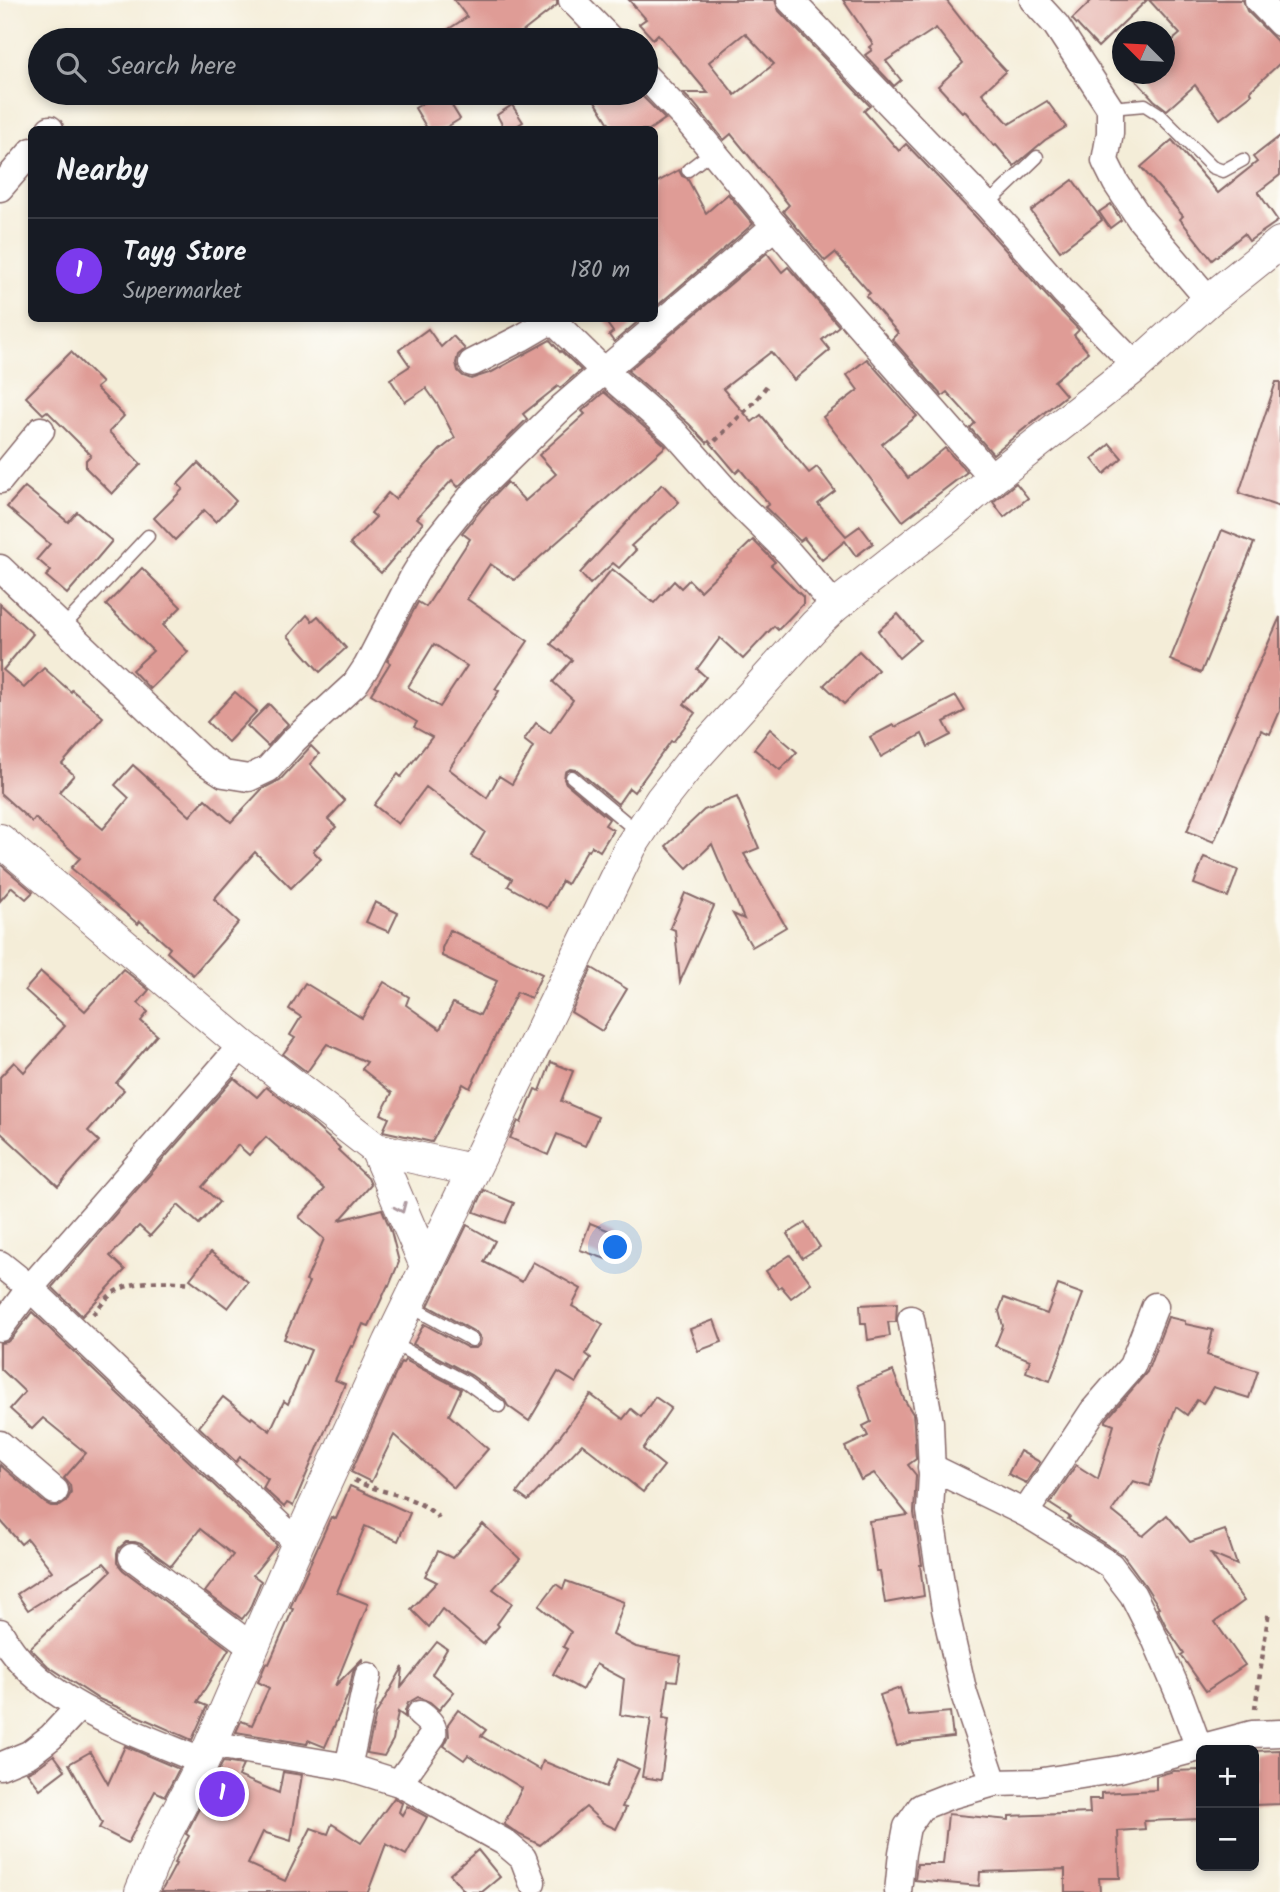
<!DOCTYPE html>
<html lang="en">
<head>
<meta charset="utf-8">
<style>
  :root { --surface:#171b24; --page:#242831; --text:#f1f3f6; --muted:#9ea1a6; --line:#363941; --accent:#7c3aed }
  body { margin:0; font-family:Kalam,sans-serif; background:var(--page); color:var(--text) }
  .controls { position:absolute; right:21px; bottom:21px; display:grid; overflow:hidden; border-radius:10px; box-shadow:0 4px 10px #0003 }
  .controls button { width:63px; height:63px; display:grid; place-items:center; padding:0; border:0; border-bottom:2px solid var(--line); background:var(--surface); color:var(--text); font:35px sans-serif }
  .compass { position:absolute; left:1112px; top:21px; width:63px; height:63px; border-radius:50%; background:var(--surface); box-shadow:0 4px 10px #0003; rotate:294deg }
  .you { position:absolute; left:616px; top:1248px; width:24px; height:24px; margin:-18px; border:5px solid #fff; border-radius:50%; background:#1a73e8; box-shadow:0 0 0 10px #1a73e833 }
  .badge { display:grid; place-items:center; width:46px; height:46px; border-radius:50%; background:var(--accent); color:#fff; font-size:23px; font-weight:700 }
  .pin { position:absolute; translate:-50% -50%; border:4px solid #fff; box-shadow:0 2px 7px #0006 }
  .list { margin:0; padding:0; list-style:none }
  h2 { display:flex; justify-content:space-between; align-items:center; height:91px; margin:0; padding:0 28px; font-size:30px }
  h2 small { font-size:23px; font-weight:400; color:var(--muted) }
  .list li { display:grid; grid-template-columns:46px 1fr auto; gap:21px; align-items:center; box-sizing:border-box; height:105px; padding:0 28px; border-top:2px solid var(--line) }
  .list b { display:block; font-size:26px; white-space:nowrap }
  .list p { margin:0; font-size:23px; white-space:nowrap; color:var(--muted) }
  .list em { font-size:23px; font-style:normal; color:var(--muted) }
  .icon { flex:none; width:38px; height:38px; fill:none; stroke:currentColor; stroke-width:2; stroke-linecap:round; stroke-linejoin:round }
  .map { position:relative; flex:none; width:1280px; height:1892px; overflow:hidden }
  .search { position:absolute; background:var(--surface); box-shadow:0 4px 10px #0003; left:28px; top:28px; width:630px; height:77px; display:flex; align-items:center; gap:18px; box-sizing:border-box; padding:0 24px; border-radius:38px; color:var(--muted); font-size:26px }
  .panel { position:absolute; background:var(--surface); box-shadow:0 4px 10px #0003; left:28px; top:126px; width:630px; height:196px; border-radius:10px }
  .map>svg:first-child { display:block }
  .building { fill:#df9c96; fill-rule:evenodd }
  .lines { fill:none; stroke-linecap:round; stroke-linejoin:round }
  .service-casing { stroke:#866768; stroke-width:15 }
  .minor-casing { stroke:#866768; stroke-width:29 }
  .tertiary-casing { stroke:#866768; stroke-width:34 }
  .path { stroke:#866768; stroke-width:4.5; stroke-dasharray:5 5; stroke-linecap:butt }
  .service { stroke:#fff; stroke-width:12 }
  .minor { stroke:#fff; stroke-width:26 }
  .tertiary { stroke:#fff; stroke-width:32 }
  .oneway { stroke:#ae9aa0 }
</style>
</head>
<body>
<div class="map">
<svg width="1280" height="1892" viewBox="0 0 1280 1892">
  <rect width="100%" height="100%" fill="#fdfcf7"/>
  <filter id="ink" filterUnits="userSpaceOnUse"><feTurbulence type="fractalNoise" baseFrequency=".0143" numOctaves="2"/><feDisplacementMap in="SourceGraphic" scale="14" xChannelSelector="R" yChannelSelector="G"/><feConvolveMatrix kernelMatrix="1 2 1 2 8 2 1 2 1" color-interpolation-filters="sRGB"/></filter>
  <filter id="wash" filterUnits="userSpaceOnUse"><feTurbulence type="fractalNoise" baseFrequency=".00686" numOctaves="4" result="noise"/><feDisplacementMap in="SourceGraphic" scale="28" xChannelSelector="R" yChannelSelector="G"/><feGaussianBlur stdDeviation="1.57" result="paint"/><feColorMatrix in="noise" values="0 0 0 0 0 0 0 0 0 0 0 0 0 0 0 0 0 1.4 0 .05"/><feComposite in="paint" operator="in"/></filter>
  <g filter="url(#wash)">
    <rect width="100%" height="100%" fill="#f4edd8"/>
    <g id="blocks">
      <g class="building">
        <path d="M454,0H557V5L512,40H432L467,17Z"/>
        <path d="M629,0H775L779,11L870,106L864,111L899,151L906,144L975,216L1052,302L1079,330L1074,335L1088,352L1054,381L1066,395L993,454L970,428L975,423L947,392L942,396L892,339L898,333L866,296L870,293L835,253L825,261L783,211L789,205L731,134L724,140L693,102H692L683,93H708L658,34L653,39L639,24L646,19ZM745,33L774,64L735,95L709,62Z"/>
        <path d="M843,0H946L979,42L1006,71L982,93L1009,124L1047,101L1066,127L1045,140L1014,166L996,145L994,146L964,110L962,112L938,86L963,63L936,28L886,61L901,80L894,86L865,55L872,50L869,47L873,44Z"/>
        <path d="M1092,0H1147L1098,47L1072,19Z"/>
        <path d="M1149,0H1243L1247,11L1280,44V63L1250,91L1252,94L1220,119L1195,85L1167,110L1154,100L1130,74H1165V47L1180,34Z"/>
        <path d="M440,93H444L460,119L442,130H428L415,108Z"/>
        <path d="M590,93H639L665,119L649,130H613Z"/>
        <path d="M512,105L523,122L510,130H505L497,115Z"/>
        <path d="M1280,136V175L1258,192L1278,221L1249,241L1244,234L1212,260L1180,219L1183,216L1141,167L1172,140L1218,193L1257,162L1253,157Z"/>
        <path d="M679,170L682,176L687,178L706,213L728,194L753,224L658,305L654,298V184Z"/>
        <path d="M1073,180L1102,220L1060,251L1031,211Z"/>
        <path d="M1111,204L1121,220L1110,228L1099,212Z"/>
        <path d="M767,253L782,272L788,267L839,326L822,340L830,350L794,380L771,352L723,389L752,422L761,415L809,473L817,467L835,491L818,504L846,536L860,526L873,543L856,556L845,541L822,560L804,538L800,541L765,507L769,504L740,469L736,473L709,441L707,443L689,424L628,371Z"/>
        <path d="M603,318H642L614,342L609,335L613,332Z"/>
        <path d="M428,329L441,347L453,336L465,349L458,355L456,363L458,371L463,376L471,379L492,372L550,340L560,352L561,351L581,370L560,388L558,386L523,414L527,419L458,487L452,480L417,518L423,523L381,573L350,544L376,517L371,513L388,493L395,499L440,450L455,438L438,405L426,388L405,402L390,379L410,366L399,350Z"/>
        <path d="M71,352L102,383L96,388L124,416L109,432L141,464L112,494L86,468V460L91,455L47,411L43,414L26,397Z"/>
        <path d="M867,359L917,416L882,444L908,478L945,448L967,472L903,521L823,417L858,390L847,375Z"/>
        <path d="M1276,382H1280V507L1239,493Z"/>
        <path d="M604,392L666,446L514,580L490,564L467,599L528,641L495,689L499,691L449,769L487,798L499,776L512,784L533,747L524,740L536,723L550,733L573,700L553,682L572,660L551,644L612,569L654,603L674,581L681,588L689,580L700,591L753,540L775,562L771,565L803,597V604L778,630L774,626L743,659L720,638L697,669L706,677L684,704L695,713L673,742L671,741L634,792L629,788L618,804L577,770L570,769L565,772L564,779L566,783L609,819L605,825L613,830L600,851L592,846L589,851L587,850L567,884L562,881L547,908L508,886L512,879L471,856L485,832L426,787L398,824L374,805L398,774L401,777L432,737L414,727L417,722L371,694L390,663L387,661L418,602L426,607L470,539L462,533L485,505L507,482L525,501L556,474L539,455L585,414L582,411ZM434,644L467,666L440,707L408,687Z"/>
        <path d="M1110,444L1122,458L1104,474L1092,459Z"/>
        <path d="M198,463L236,501L216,522L204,510L175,540L154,518L183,489L178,484Z"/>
        <path d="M1016,483L1028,498L1004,517L993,502Z"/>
        <path d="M662,484L679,502L631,546L636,550L619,568L613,563L590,584L580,573Z"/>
        <path d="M25,487L68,522L77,512L112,541L67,594L46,576L51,571L37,559L50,544L7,507Z"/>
        <path d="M1222,530L1254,543L1201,673L1170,660Z"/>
        <path d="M142,568L181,607L163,625L188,652L150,689L132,670L153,651L106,605Z"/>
        <path d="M0,604L33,634L3,670L24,688L44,668L71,692L72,690L103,717L62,764L74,775L59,792L103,829L129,798L115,785L133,765L190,816L205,799L231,822L262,789L280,780L311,746L319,754L310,764L345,801L328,819L336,827L313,851L321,859L291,888L255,852L237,872L214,899L239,922L193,975L167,952L170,948L140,921L138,924L71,868L80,858L35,818L32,822L0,793Z"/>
        <path d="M898,614L920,640L899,658L878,631Z"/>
        <path d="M307,615L312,621L318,616L346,648L320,672L288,636Z"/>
        <path d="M1280,617V711L1270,734L1261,730L1214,842L1187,831L1228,733Z"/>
        <path d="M859,651L878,670L844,704L824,685Z"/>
        <path d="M235,692L257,711L228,742L207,722Z"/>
        <path d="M956,696L965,711L944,722L951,735L928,747L922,734L881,757L870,737L893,725L895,727Z"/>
        <path d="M269,704L288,724L268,746L247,726Z"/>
        <path d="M770,729L797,752L780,770L754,749Z"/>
        <path d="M737,797L759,848L744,854L786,927L752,947L733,914L744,919L712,844L687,868L666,846L704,810Z"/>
        <path d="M1204,857L1238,870L1228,897L1194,884Z"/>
        <path d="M0,864L33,892L26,899L12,887L0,901Z"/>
        <path d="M685,893L714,906L680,982L675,930L670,928Z"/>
        <path d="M375,902L398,913L389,932L366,922Z"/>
        <path d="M450,930L542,974L531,998L517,992L470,1088L463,1084L432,1142L383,1131L389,1118L381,1114L392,1093L362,1069L367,1062L327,1044L307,1072L283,1054L295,1038L290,1035L301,1017L289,1009L305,983L362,1018L384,982L409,997L406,1005L440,1029L453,1003L480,1015L497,981L442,956V948Z"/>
        <path d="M592,968L627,989L602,1031L571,1012Z"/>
        <path d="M123,969L149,990L138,1003L148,1012L141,1021L157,1035L116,1083L124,1090L88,1131L99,1141L58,1186L0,1132V1077L14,1062L24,1072L65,1026L25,990L41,972L85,1011Z"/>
        <path d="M551,1062L573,1071L561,1101L598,1117L585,1146L557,1134L548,1155L510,1138L518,1121L521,1123L535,1089L540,1091Z"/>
        <path d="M234,1078L257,1097L266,1087L310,1121L340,1148L338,1150L368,1178L371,1185L340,1220L382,1209L391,1231L399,1262L389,1286L388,1285L369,1326L363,1324L353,1347L351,1346L335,1380L345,1384L293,1506L287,1503L284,1507L263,1488L268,1479L240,1457L236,1462L199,1427L223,1397L251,1419L252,1417L270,1431L284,1401L288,1404L311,1350L284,1339L309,1282L306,1281L324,1239L299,1217L325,1189L266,1137L249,1155L238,1145L202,1187L219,1202L199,1224L178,1205L150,1236L139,1226L110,1256L125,1270L82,1316L52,1287Z"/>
        <path d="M484,1190L514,1203L505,1223L474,1212Z"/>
        <path d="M590,1223L615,1233L606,1259L580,1250Z"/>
        <path d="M805,1223L820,1247L802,1258L787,1234Z"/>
        <path d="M467,1225L495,1241L484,1262L522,1282L533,1262L581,1289L572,1306L603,1324L586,1354L591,1358L576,1383L558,1372L529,1421L508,1406L504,1399L471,1375L413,1344L424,1324L468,1348H476L480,1344L481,1339L477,1333L428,1306Z"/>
        <path d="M211,1252L248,1282L228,1308L190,1279Z"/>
        <path d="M790,1255L811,1283L791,1298L781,1286L778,1288L766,1271Z"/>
        <path d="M1058,1285L1083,1294L1050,1381L1026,1372L1030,1360L995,1346L1003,1326L999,1311L1004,1298L1047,1314Z"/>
        <path d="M897,1303L896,1322H888L890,1336L868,1340L866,1323H861L860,1305Z"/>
        <path d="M32,1312L277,1545L253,1575L261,1581L249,1610L242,1619L205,1592L233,1555L200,1529L171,1566L141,1544L135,1542H126L119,1548L117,1554V1563L123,1570L229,1649L197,1702L207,1706L192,1740L97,1698L48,1666L30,1648L111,1571L104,1563L28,1610L17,1594L52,1571L27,1539L21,1544L0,1520V1465L45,1503L51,1506H60L66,1502L71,1493L70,1485L64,1478L86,1453L43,1418L32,1429L10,1409L25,1392L0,1368V1343L7,1342L12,1338Z"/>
        <path d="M1168,1317L1185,1321V1324L1213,1330L1207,1355L1258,1371L1249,1398L1213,1387L1203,1403L1197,1400L1187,1415L1176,1407L1161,1446L1150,1486L1133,1481L1112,1511L1143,1536L1167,1515L1190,1542L1225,1530L1237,1565L1211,1554L1244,1601L1215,1622L1245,1665L1206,1691L1181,1655L1184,1653L1167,1628L1157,1608L1159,1607L1145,1585L1123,1555L1083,1530L1068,1519L1070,1517L1050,1504L1076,1465L1098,1479L1114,1425L1106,1422V1420L1147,1372Z"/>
        <path d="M714,1320L722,1342L698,1351L690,1329Z"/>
        <path d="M405,1360L461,1389L449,1415L488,1449L454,1488L394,1435L371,1482L351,1472L401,1362L403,1363Z"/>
        <path d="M893,1371L904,1399L913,1414L914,1424L916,1459L908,1465L916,1475L914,1513L922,1565H920L924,1596L885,1603L880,1571H876L869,1521L908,1515L874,1473L861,1480L845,1447L868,1436L863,1426L871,1422L858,1385Z"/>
        <path d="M591,1395L623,1419L631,1409L641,1417L655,1397L671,1408L643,1449L664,1466L643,1492L582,1444L528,1501L517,1493Z"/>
        <path d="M1020,1451L1040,1462L1026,1483L1008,1474Z"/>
        <path d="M350,1486L410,1513L398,1541L365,1526L337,1592L368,1604L335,1686L362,1659L363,1660L356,1666L353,1672L348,1695L325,1747L308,1740L307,1744L236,1732L241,1721L252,1725L269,1688L258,1682L266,1663L269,1664L293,1609L290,1608L331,1517L336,1519Z"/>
        <path d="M483,1524L520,1559L493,1589L512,1603L497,1624L499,1626L483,1644L442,1609L429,1627L411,1609L437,1582L425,1576L438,1551L452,1558Z"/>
        <path d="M566,1581L624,1602L613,1635L636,1647L681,1656L677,1681L668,1680L663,1718L669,1719L661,1780L642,1777L651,1719L620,1715L624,1679L596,1664L582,1690L553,1674L567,1649L563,1647L571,1632L539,1606L556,1584L563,1589Z"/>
        <path d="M437,1642L447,1649L432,1674L454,1692L439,1710L430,1702L418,1697L408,1703L405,1711V1717L398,1712L393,1740L384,1756L367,1753L376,1714L403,1667L401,1687Z"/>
        <path d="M900,1688L909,1716L950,1712L953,1737L911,1742L897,1746L880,1695Z"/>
        <path d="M458,1710L486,1730L481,1736L540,1770L543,1761L606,1787L618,1759L639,1769L622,1807L626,1808L616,1829L603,1823L586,1807L540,1845L520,1835L504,1824L522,1788L468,1755L464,1760L444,1746L449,1736L448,1724Z"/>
        <path d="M125,1746L179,1769L165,1796L155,1791L128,1843L99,1828L102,1823L69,1764L90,1752L108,1784Z"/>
        <path d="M1280,1750V1804L1254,1805V1751Z"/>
        <path d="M54,1755L65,1770L40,1789L27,1772L38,1767Z"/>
        <path d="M223,1762L243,1765L238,1776L279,1793L283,1772L302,1775L291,1841L263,1832L248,1864L285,1881L311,1828L328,1834L332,1824L361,1843L394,1798L402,1803L399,1812L402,1815L407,1806L427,1817L406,1855L386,1844L368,1892H161L176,1864L174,1863L189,1836L186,1834Z"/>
        <path d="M1201,1770V1819L1144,1821L1145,1829L1118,1831L1120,1878H1099L1100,1892H1065V1869L980,1872L979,1886L915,1880L917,1864H943L948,1814L1009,1820V1816L1090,1813L1089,1799H1101V1793L1156,1790V1776L1174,1771Z"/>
        <path d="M478,1850L500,1877L482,1892H465L450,1874Z"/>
      </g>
    </g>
  </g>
  <g filter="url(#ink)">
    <use href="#blocks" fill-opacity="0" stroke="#866768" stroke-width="2"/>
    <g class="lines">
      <defs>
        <g id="service">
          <path d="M1110,108L1145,105L1159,114L1212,167L1223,171L1243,160"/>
          <path d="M688,170L713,151"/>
          <path d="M987,205L1037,157"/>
          <path d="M62,628L148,536"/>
          <path d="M572,777L639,833"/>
          <path d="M408,1305L472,1340"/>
          <path d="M390,1342L466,1382L499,1406"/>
        </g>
        <g id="minor">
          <path d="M572,0L611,40"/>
          <path d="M790,0L987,205L1064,292L1136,366"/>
          <path d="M1033,0L1056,25L1110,108V133L1105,161L1116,183L1140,219L1209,300"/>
          <path d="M1258,0L1280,23"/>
          <path d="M646,77L687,120L822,283L993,478"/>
          <path d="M50,130V129"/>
          <path d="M0,188L32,151"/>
          <path d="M472,363L521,338L552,320L604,371L775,226"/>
          <path d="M0,480L41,430"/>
          <path d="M0,568L201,759L224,774L249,778L268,769L294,740L355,684L367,666L414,575L433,544L473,494L562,407L604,371L675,433L729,494L789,553L835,606"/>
          <path d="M0,1264L30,1288L298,1543"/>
          <path d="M911,1319L930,1422L932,1475L930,1511L945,1609L964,1694L994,1783"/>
          <path d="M0,1328L30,1288L242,1045"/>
          <path d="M0,1444L55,1491"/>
          <path d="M931,1467L1025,1513L1110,1565L1133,1595L1156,1641L1181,1699L1199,1748"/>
          <path d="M1025,1513L1093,1411L1132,1366L1155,1306"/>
          <path d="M132,1557L254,1648"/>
          <path d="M0,1632C37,1702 134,1732 203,1762"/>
          <path d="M210,1744L348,1767L399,1783L504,1842L523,1858L532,1882"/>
          <path d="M0,1766L29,1754L51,1737L79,1707"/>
          <path d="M348,1767L368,1676"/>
          <path d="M399,1783L433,1735C435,1725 427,1720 420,1714"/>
          <path d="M898,1892L902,1853L907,1827L921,1807L949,1796L994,1783L1037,1782L1120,1769L1252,1734L1280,1733"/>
        </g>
        <g id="tertiary">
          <path d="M0,840L242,1045L376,1149L472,1170"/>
          <path d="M376,1149L426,1266"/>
          <path d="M141,1892L161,1843L203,1762L298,1543L390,1342L631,846L661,800L691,762L816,624L835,606L947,518L993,478L1136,366L1209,300L1280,243"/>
        </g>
      </defs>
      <use href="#service" class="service-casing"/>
      <use href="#minor" class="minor-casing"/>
      <use href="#tertiary" class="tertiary-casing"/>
      <g class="path">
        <path d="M715,441L756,400L769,383"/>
        <path d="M93,1314C100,1307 107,1296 116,1291C137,1279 169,1281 192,1283"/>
        <path d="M354,1480C385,1496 413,1492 439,1518"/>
        <path d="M1255,1709L1269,1610"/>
      </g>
      <use href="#service" class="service"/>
      <use href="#minor" class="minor"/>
      <use href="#tertiary" class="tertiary"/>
    </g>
    <defs><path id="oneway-chevron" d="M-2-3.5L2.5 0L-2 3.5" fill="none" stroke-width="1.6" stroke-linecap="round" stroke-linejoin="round" transform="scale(1.75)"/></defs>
    <use class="oneway" href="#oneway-chevron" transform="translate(401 1208) rotate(67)"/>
  </g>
</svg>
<div class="controls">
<button>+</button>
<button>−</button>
</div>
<svg class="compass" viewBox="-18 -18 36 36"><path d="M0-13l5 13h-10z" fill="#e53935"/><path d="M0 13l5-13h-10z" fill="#9ea1a6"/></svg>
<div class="you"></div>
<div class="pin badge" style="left:222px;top:1794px">1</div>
<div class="search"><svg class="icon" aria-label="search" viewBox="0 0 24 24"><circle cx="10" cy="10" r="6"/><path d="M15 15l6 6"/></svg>Search here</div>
<section class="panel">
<h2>Nearby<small></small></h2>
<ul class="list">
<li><span class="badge">1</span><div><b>Tayg Store</b><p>Supermarket</p></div><em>180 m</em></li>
</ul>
</section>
</div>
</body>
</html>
